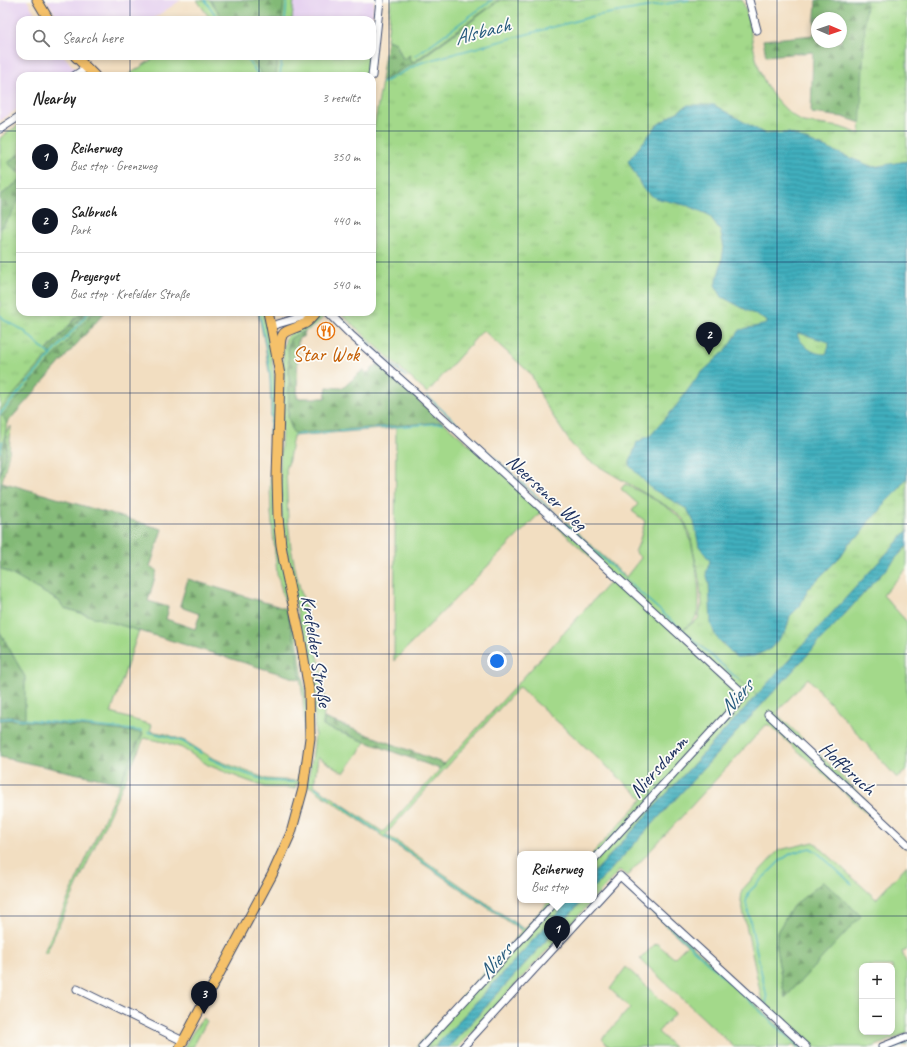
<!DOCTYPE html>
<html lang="en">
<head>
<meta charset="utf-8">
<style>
  :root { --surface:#fff; --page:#f6f6f6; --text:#222; --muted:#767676; --line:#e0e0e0; --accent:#111827 }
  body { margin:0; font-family:Caveat,sans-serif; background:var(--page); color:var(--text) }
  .controls { position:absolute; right:12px; bottom:12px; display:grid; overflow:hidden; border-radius:8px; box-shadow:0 2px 6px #0003 }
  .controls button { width:36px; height:36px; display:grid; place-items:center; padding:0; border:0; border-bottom:1px solid var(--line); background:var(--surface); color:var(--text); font:20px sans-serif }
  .compass { position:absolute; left:811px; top:12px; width:36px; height:36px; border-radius:50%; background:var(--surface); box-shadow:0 2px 6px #0003; rotate:92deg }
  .you { position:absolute; left:497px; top:661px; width:14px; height:14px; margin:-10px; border:3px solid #fff; border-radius:50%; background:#1a73e8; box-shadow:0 0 0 6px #1a73e833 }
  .badge { display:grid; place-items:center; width:26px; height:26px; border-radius:50%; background:var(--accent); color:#fff; font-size:13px; font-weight:700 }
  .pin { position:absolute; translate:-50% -33px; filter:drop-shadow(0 1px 2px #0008) }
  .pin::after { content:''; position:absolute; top:21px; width:14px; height:12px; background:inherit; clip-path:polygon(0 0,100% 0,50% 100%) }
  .popup { position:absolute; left:517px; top:851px; width:80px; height:52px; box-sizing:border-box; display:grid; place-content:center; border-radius:8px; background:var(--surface); filter:drop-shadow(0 1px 3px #0005); font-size:13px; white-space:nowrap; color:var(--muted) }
  .popup b { font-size:15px; color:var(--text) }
  .popup::after { content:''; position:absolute; left:50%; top:100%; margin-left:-8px; border:8px solid transparent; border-top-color:var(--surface) }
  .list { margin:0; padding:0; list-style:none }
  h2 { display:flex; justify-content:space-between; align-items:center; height:52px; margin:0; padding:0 16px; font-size:17px }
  h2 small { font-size:13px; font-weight:400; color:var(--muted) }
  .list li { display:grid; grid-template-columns:26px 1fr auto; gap:12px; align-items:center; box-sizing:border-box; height:64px; padding:0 16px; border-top:1px solid var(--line) }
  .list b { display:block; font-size:15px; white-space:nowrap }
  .list p { margin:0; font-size:13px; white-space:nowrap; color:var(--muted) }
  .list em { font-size:13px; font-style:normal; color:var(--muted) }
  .icon { flex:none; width:22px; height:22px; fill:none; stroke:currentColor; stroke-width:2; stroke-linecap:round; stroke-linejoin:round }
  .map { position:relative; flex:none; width:907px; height:1047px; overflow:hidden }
  .search { position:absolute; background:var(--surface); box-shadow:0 2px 6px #0003; left:16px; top:16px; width:360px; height:44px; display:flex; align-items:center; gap:10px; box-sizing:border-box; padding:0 14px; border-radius:12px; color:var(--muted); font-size:15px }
  .panel { position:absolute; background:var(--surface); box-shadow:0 2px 6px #0003; left:16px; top:72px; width:360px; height:244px; border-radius:12px }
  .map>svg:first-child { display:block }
  .built { fill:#e6d2f0 }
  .green { fill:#a3d98a; stroke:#5f8474; fill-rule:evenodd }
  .forest { fill:url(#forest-firs); stroke:#4e746a; fill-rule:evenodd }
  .park { fill:url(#park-tufts); stroke:#5f8474 }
  .water { fill:url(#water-rules); stroke:#2e6f8e; fill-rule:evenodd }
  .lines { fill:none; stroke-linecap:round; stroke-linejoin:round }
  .stream { stroke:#41afbd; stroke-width:1.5 }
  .minor-casing { stroke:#3b496d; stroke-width:9 }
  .major-casing { stroke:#3b496d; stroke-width:11 }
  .minor { stroke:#fff; stroke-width:7 }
  .major { stroke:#f5c16b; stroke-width:9 }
  .grid { fill:none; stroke:#1b2f5e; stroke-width:1; stroke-opacity:0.55 }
  .labels { text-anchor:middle; stroke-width:3.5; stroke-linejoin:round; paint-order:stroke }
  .food-label { font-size:20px; fill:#c56008; stroke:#fdfcf7 }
  .street-label { font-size:20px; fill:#1b2f5e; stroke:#fdfcf7 }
  .water-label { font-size:21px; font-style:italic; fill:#285c7f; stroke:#fdfcf7 }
</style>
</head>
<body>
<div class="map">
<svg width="907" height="1047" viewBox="0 0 907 1047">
  <defs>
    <pattern id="forest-firs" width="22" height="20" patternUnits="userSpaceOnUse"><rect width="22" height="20" fill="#82b976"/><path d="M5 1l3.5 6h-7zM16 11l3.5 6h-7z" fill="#6a9764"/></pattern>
    <pattern id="park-tufts" width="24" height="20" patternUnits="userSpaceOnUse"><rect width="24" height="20" fill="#a3d98a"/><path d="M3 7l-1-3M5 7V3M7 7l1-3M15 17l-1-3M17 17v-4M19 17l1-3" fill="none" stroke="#8cbb7a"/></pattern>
    <pattern id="water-rules" width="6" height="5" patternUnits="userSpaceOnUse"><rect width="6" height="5" fill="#41afbd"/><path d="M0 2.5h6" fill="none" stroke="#368f9d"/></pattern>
  </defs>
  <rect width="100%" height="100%" fill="#fdfcf7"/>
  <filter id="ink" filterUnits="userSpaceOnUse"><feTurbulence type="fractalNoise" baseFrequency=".025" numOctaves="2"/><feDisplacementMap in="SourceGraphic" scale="8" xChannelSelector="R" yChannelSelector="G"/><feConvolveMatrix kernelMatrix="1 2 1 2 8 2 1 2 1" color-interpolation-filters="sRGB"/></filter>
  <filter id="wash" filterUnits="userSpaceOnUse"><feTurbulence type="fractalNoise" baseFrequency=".012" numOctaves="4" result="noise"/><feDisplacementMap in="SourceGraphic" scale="16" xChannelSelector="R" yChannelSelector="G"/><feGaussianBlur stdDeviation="0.9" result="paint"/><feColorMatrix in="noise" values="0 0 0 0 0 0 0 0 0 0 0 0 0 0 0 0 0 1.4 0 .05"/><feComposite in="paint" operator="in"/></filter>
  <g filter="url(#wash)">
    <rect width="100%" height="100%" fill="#f2dec1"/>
    <g class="built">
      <path d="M0,0H27L39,20H20V56H64L76,70L67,76H20V107L0,121Z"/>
      <path d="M47,0H181L151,20H59Z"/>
      <path d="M294,0H374L372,21V20H292Z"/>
    </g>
    <g class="green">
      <path d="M197,0H210L224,20H211Z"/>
      <path d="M284,0H294L292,20H282Z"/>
      <path d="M391,0H499L414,62L409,60V56L403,59L396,43L387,40Z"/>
      <path d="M157,56H249L263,76H127Z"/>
      <path d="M278,56H369L367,76H276Z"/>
      <path d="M20,124V153L8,163L20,174V180L0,196V138Z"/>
      <path d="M0,307L50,353L86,312H93L0,418V410L48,356Z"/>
      <path d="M258,312H264L271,352L275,382L276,401L273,472L308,713L302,784H296L295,788L265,787L240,778L208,765L182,748L164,742L144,738L46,954L44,952L143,733L13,720H0V717L13,716L25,677L0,632V568L59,601L64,608L139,630L111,713L152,725L150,731L166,734L185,741L209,756L222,762L267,779L297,781L299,775L302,753L304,725L303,698L296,646L287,609L277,574L276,563L271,513L270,486L271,443L269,433L271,414L270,379L265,346Z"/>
      <path d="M321,316H324C320,321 316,325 310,329C303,332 296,334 290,339L288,416L442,421L565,527L564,524L566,522L626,577L641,558L635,552L639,543L645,521L632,511L638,504L621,489L625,484C642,493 670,506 682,520C693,533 702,596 698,613C696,619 689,625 684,629L904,513L907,531L594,873V854H592L643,799L519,687L386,834L524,929L550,900H570L435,1047H416L522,931L309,786L307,782L312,760L315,734L314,711L312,687L290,574L282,523L280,468L284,383L283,350L286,338L291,333L311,323ZM396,428L394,661L541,512L611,576V581L383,832L314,785L318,757L344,773L366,742L323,726L325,698L321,668L297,577L291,548L288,521L286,465H288L293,436Z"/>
      <path d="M11,426L9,452L0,490C0,485 0,480 0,474C3,463 10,445 5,434Z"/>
      <path d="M907,546V568L883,595L907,622V770L897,778L808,678L778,711V715L867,801H864L771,719L907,849L769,725H766L627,876L620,870L594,899V888Z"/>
      <path d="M814,842L876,899L907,865V950L902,952L907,965V1033L873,1047H811L762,1001L741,901L742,890L779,850ZM777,932L785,997L776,948ZM862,966H892V1032H862Z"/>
      <path d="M620,883L627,885L802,1047H796L793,1044L790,1047H734L640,959L656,943L674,958L687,945Z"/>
      <path d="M583,900H593L458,1047H449Z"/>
      <path d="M626,967L675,1013L658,1032L674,1047H610L602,1039L630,1008L610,989Z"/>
      <path d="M203,1018L207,1021L193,1047H184L193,1032Z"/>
    </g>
    <g class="forest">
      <path d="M210,0H284L282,20H224Z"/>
      <path d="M499,0H526L381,81L387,40L396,43L403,59L410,55L409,60L414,62Z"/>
      <path d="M816,0H892L870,126L843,117L811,113L813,52L766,56L763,40L814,35ZM817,18H841V42H817Z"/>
      <path d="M249,56H278L276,76H263Z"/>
      <path d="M20,153V174L8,163Z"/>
      <path d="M20,180V198L10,217L0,229V196Z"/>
      <path d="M81,312H86L50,353L47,351Z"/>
      <path d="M93,312H105L7,423L5,434C10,444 3,465 0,476V418Z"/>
      <path d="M305,331L304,336L298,339L297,398H325L327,387L343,388L363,370L366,373L369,372L378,363L442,422L293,433L288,417L289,379L288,346L290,339L295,335Z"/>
      <path d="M2,482L162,529L150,567L157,570L148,601L168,607L167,611L168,612L166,619L195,629L200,614L183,608L180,605L188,579L287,609L296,646L301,680L64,608L59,601L0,568V491Z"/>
      <path d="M0,632L25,677V718L13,716L0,717Z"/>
      <path d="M324,718L445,764L440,769L323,726Z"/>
      <path d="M0,720H13L143,733L120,783L0,757Z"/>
      <path d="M824,881L861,916L785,998L776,948L777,932L793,906Z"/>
    </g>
    <g class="park">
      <path d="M500,0H742C748,12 749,26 752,39C755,56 759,73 768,88C774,99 792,117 803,122L840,127L860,134L866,0H907V538L761,699L683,630L698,619L702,603L699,578L690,534L684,520L675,511L588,460L572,445L560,427L544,402L531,374L483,330L427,393L339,312H372V140L382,81L419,60Z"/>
      <path d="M20,198V312H81L47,350L50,353L0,410V229L10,217Z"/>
      <path d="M0,414L4,418L7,424L0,465Z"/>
    </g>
    <g class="water">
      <path d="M688,105H714L765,134L789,133L873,167L907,161V478L901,485L899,489L884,504L880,511L869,521L861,534L849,543L841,556L808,589L800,606L790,616L786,631L770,649L754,656L736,657L716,637L711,624L709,583L706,573L710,561L699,546L694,522L687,509L652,489L629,465L637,442L651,435L677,405L698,376L726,350L740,330L767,324V321L722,297L715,285L721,265L724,247L720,230L709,215L689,206L655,198L643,189L628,161L657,125ZM799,333L829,342V346L826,354C813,355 803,346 797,335Z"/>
      <path d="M907,531V546L594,888V873Z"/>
      <path d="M570,900H583L449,1047H435Z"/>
    </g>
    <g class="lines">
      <g class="stream">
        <path d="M205,0L219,20"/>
        <path d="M285,20L287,0"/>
        <path d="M245,56L259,76"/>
        <path d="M415,56L492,0"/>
        <path d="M280,76L282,56"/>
        <path d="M382,83L420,63L594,16L689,0"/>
        <path d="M259,312C268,352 275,391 270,432"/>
        <path d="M0,315L6,321L23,330L51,356"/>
        <path d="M343,320L406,377"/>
        <path d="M427,396L562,520"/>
        <path d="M0,414L89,312"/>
        <path d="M294,435L443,423"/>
        <path d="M0,452L2,441"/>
        <path d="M566,524L647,599L739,680"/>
        <path d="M0,719L11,718L142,731"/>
        <path d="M148,732L166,736L184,742L201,753"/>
        <path d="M209,758L233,769L267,781L294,782"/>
        <path d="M315,787L330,798"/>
        <path d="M337,802L380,833"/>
        <path d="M385,836L522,929"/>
        <path d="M623,884L799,1047"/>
        <path d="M766,1004L767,998L746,902L749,892L781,860L792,853L810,848L817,852L852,884"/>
        <path d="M896,1047L907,1043"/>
      </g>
    </g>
  </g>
  <g filter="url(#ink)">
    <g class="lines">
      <defs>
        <g id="minor">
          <path d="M749,0L757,30"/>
          <path d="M74,76L86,68"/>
          <path d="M372,76L380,0"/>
          <path d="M0,129L20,116"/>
          <path d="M328,312L351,335L416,393L745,695L594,860"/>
          <path d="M271,326L315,313"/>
          <path d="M768,714L907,844"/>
          <path d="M77,989L183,1041"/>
          <path d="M422,1047L557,900"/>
          <path d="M463,1047L620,876L806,1047"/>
          <path d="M882,1047L907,1037"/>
        </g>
        <g id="major">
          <path d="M37,0L49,20"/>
          <path d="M75,56L95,76"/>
          <path d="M280,354C280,327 284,334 304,324C309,322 312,317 316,313"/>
          <path d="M180,1047L272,875L291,833L303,789L310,738L309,690L300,636L284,562L281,545L278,517L277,478L280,375L271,326L268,312"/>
        </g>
      </defs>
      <use href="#minor" class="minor-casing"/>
      <use href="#major" class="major-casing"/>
      <use href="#minor" class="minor"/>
      <use href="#major" class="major"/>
    </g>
  </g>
  <path class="grid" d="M130,0V20M259,0V20M389,0V1047M518,0V1047M648,0V1047M777,0V1047M130,56V76M259,56V76M0,131H20M372,131H907M0,262H20M372,262H907M130,312V1047M259,312V1047M0,393H907M0,524H907M0,654H907M0,785H907M0,916H907"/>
  <defs>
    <symbol id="restaurant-ring" viewBox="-11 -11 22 22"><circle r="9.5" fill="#fdfcf7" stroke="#e8710a" stroke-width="1.5"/><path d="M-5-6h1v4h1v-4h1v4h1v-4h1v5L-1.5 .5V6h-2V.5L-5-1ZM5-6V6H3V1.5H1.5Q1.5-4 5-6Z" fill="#e8710a"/></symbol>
  </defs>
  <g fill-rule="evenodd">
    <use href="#restaurant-ring" x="316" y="321" width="20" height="20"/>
  </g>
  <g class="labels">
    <g class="food-label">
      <text x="326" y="361">Star Wok</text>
    </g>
    <g class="street-label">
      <text transform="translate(547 492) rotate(43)" y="7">Neersener Weg</text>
      <text transform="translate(317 651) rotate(81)" y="7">Krefelder Straße</text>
      <text transform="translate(658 766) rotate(-48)" y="7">Niersdamm</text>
      <text transform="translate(848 768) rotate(43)" y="7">Hoffbruch</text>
    </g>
    <g class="water-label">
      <text transform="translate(482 31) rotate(-15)" y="7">Alsbach</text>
      <text transform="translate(736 697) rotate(-48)" y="7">Niers</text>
      <text transform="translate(495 961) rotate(-48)" y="7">Niers</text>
    </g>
  </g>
</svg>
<div class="controls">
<button>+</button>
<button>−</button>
</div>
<svg class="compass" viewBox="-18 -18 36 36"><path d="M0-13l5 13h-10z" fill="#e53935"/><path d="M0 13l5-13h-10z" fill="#767676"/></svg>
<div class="you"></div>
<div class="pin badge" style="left:557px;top:949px">1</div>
<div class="popup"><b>Reiherweg</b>Bus stop</div>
<div class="pin badge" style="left:709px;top:355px">2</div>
<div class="pin badge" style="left:204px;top:1014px">3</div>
<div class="search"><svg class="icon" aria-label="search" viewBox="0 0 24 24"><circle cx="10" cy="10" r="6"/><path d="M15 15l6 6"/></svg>Search here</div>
<section class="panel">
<h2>Nearby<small>3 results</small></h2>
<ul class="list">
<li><span class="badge">1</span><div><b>Reiherweg</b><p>Bus stop · Grenzweg</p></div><em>350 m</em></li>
<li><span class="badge">2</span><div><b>Salbruch</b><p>Park</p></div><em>440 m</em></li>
<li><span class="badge">3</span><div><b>Preyergut</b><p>Bus stop · Krefelder Straße</p></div><em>540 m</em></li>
</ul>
</section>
</div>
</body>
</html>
